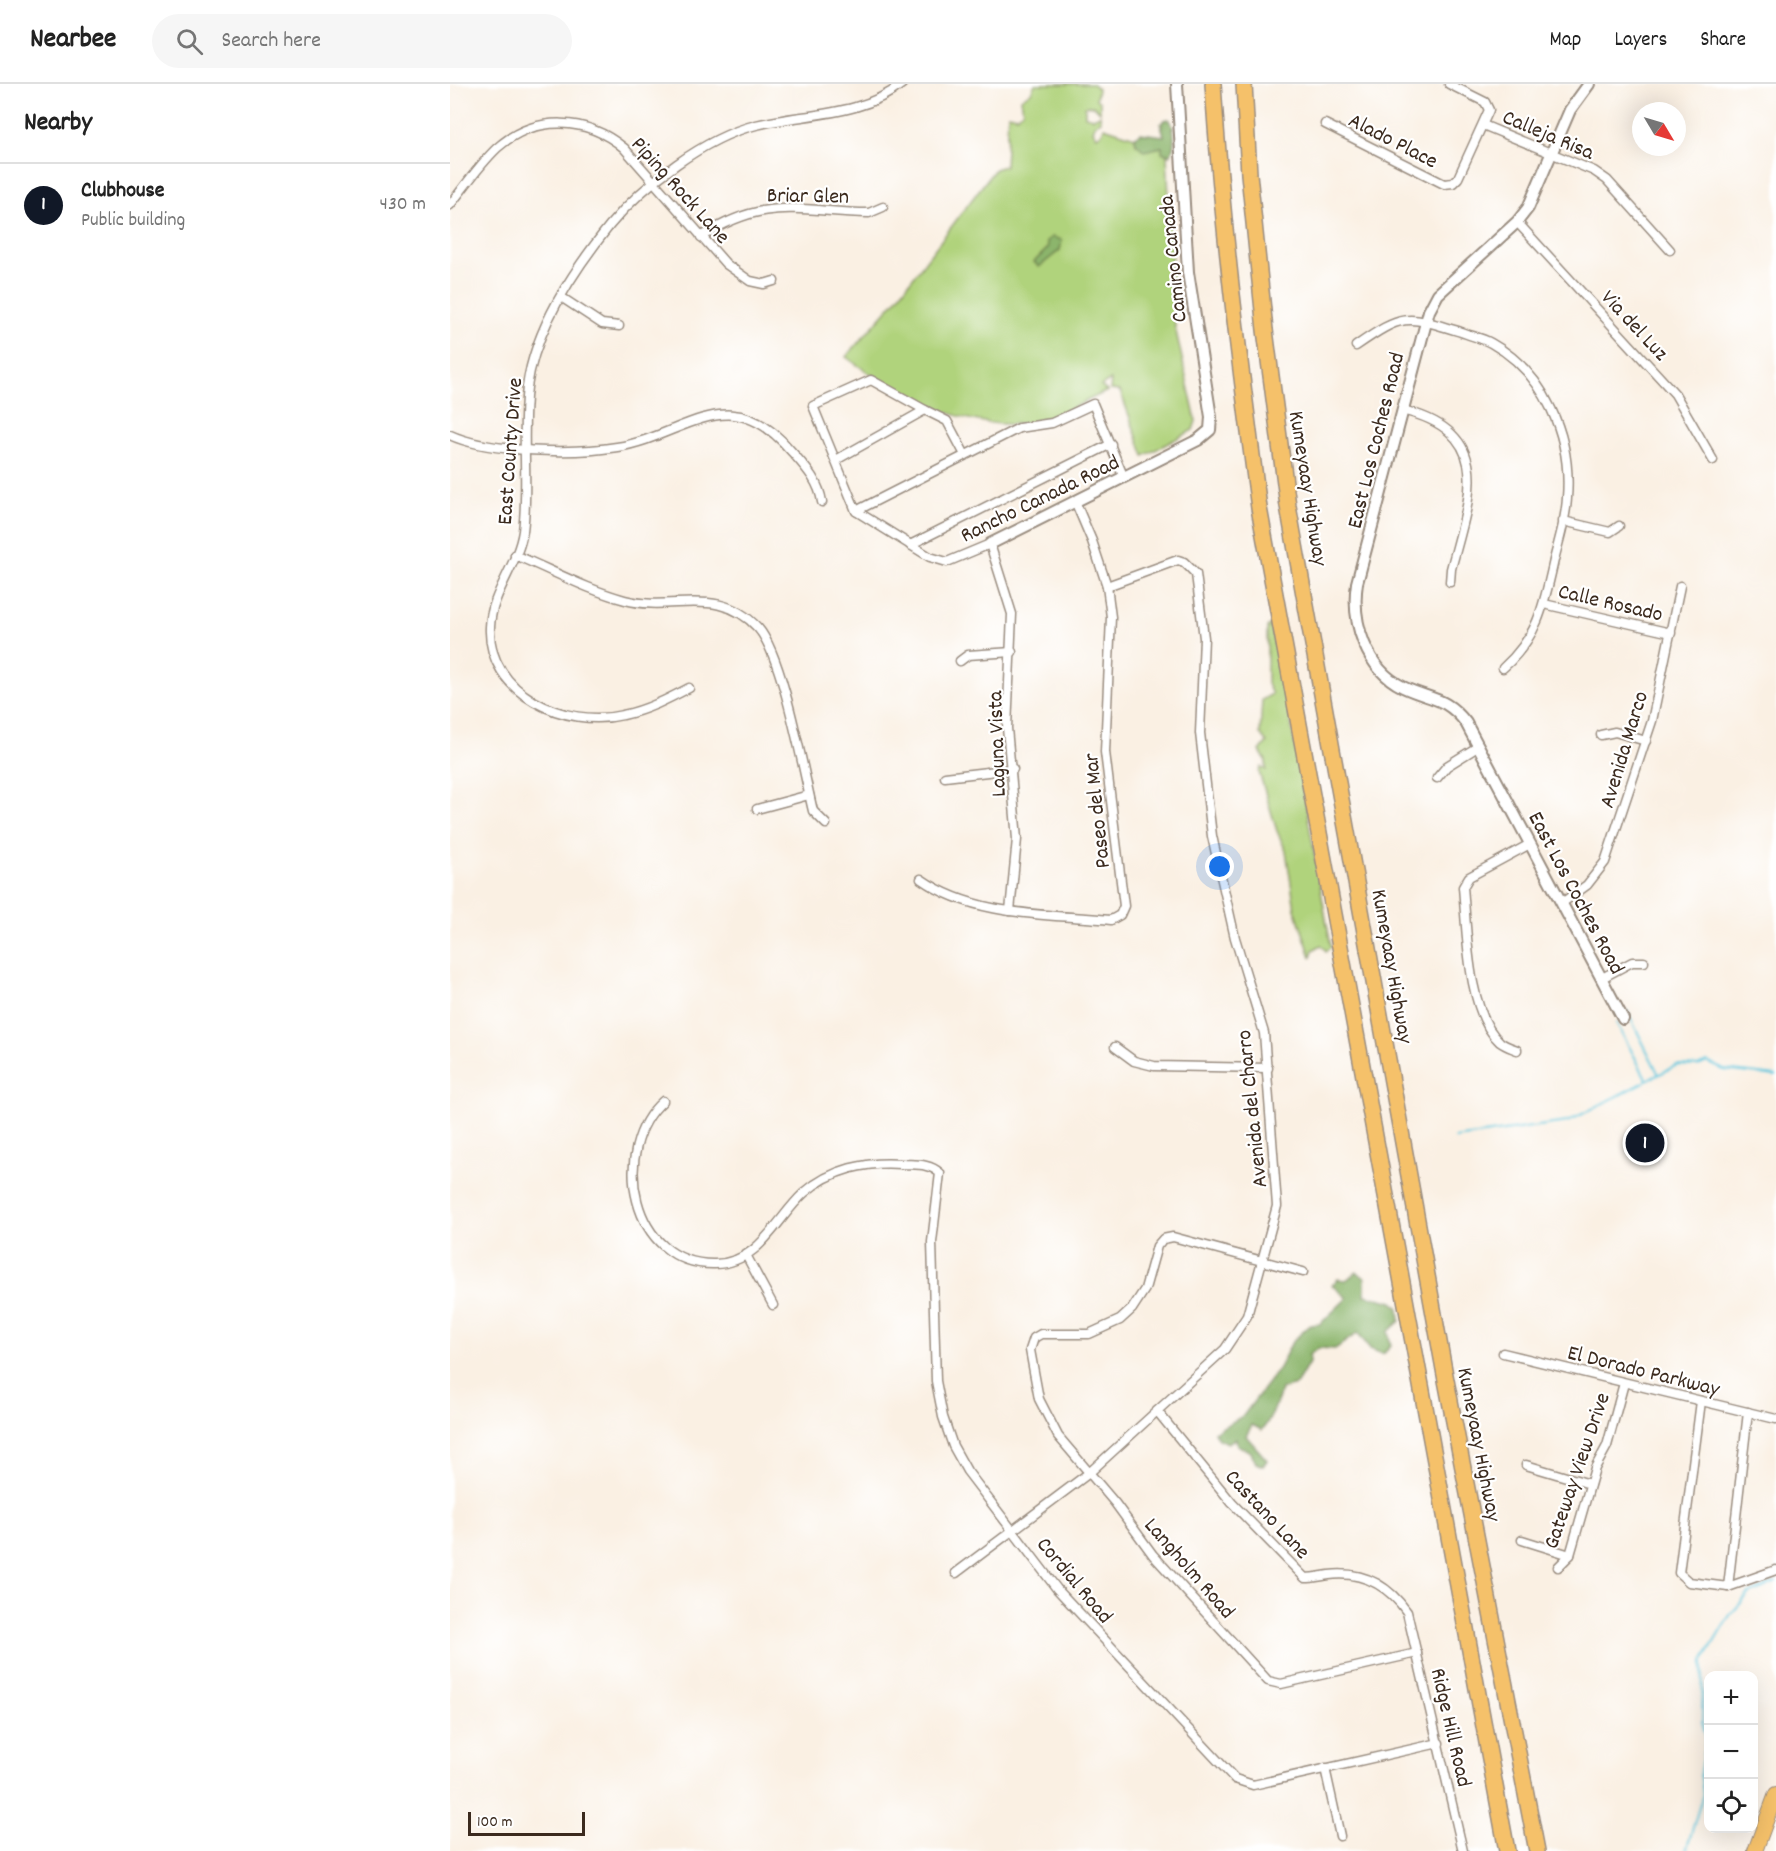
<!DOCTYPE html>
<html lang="en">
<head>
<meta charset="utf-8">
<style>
  :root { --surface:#fff; --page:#f6f6f6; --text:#222; --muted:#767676; --line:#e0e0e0; --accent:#111827 }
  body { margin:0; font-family:Dekko,sans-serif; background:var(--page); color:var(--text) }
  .controls { position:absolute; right:18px; bottom:18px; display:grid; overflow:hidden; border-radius:12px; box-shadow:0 6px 24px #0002 }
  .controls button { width:54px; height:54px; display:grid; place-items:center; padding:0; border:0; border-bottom:2px solid var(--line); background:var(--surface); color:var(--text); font:30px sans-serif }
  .compass { position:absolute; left:1182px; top:18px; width:54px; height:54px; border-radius:50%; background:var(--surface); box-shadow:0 6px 24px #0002; rotate:128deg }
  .scale { position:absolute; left:18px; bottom:15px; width:117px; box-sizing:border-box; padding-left:6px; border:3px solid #3b2a1e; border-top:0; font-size:16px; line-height:21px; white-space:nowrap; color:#3b2a1e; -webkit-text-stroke:4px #fff; paint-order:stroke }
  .you { position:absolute; left:770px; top:783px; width:21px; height:21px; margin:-15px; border:4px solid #fff; border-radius:50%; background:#1a73e8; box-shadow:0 0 0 9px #1a73e833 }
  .badge { display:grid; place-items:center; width:39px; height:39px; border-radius:50%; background:var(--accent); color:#fff; font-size:20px; font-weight:700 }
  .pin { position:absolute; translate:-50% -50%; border:3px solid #fff; box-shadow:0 2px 6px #0006 }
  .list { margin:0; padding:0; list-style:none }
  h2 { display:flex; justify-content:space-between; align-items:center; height:78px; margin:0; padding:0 24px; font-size:26px }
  h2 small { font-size:20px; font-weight:400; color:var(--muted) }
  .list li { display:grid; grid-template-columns:39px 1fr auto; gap:18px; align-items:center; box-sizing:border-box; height:84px; padding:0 24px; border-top:2px solid var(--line) }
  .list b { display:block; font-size:22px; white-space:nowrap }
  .list p { margin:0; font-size:20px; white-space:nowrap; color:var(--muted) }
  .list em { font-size:20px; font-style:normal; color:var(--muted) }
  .icon { flex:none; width:33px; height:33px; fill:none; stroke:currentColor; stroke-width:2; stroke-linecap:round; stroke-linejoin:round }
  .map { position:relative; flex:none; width:1326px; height:1767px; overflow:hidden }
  header { display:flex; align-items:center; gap:36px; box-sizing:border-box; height:84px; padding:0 30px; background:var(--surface); border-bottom:2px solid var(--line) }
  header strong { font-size:28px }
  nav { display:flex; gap:33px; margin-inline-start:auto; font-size:21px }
  .search { width:420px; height:54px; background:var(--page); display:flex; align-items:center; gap:15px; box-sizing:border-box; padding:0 21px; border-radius:33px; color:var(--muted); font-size:22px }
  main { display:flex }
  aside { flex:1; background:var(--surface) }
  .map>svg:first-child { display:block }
  .green { fill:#b0d37c; stroke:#767e4d; stroke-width:1.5 }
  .forest { fill:#8cb56c; stroke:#647045; stroke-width:1.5 }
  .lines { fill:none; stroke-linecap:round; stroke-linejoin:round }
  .stream { stroke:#61c7de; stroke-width:2 }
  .minor-casing { stroke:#9a8d80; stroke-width:11 }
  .tertiary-casing { stroke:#9a8d80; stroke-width:14 }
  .primary-casing { stroke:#9a8d80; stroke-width:16 }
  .motorway-casing { stroke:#9a8d80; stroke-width:18 }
  .minor { stroke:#fff; stroke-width:8 }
  .tertiary { stroke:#fff; stroke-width:10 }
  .primary { stroke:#f5c16b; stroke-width:14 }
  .motorway { stroke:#f5c16b; stroke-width:15 }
  .labels { text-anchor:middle; stroke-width:4.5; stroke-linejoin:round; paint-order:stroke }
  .street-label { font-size:22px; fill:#3b2a1e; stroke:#fff }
</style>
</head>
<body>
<header>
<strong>Nearbee</strong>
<div class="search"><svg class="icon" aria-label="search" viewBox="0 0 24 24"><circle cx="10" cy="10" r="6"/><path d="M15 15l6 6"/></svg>Search here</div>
<nav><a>Map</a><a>Layers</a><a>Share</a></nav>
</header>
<main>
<aside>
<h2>Nearby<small></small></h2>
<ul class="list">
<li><span class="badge">1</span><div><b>Clubhouse</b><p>Public building</p></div><em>430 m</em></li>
</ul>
</aside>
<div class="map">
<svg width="1326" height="1767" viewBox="0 0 1326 1767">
  <rect width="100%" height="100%" fill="#fff"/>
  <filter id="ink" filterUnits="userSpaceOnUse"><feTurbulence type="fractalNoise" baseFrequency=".0167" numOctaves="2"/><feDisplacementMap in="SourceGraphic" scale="12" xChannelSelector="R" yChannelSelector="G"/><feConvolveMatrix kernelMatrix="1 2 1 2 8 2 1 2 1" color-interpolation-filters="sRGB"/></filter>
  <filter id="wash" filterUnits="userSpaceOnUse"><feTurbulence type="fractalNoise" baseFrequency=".008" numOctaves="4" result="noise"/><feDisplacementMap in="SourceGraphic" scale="24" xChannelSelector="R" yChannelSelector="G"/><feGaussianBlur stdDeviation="1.35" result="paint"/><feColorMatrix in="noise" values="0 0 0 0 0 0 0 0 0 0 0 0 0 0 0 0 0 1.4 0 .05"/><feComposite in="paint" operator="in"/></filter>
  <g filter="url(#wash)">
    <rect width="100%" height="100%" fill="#faf0e3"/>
    <g class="green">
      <path d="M585,0H643L648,5L646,15L650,18V28L644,22H635V32L643,34L650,31L651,37L645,40L643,47L647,52L652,49L654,43L685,53L686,60L712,63L717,71L725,243L746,337L743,346L694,372L670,307L660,306L661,296L651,302L657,307C638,316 618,327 598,334C532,357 448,311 396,273L446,216L545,85L555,82L558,30L567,32L573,27L571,15L581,8Z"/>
      <path d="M820,540L840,633L881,863L876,867L871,861L863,866L861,873L845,825L836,767L827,747L809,688L811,683L816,686V677L810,667L817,658L810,650L812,616L822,610L817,600V543Z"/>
    </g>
    <g class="forest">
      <path d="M719,35C726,44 725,63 720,72L712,68V63L694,67L686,59L685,53L690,49L714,52L711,40L714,36Z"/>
      <path d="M602,153L612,156L610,166L589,183L584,178L598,164L597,157Z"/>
      <path d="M907,1188L915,1194V1211L943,1218L949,1224L950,1237L938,1248L941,1262L933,1270L920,1265L908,1249L885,1265L869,1264L859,1271L860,1277L846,1301L831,1305C829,1316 819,1338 812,1346L802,1341L796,1352L817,1376L813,1382L806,1379L801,1368L787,1361L786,1354L778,1359L768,1355L764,1348L793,1332L829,1284L842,1258L860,1241L870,1240L897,1214L882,1201L888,1195L896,1196Z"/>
    </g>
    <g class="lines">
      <g class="stream">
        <path d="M1177,927L1208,989"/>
        <path d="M1166,938L1197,996"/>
        <path d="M1005,1054L1117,1038L1227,981L1248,982L1257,978L1274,986L1326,992"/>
        <path d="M1236,1767L1253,1710L1250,1688L1256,1653L1252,1639L1253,1577L1280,1531L1299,1510L1326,1498"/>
      </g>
    </g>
  </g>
  <g filter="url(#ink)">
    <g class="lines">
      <defs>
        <g id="minor">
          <path d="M875,40L994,100L1003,99L1008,94L1039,26L1035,18L999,0"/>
          <path d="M1033,41L1144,87L1157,96L1220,166"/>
          <path d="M0,121C15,102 30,80 47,64C85,30 137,33 174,64L276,180L300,197L314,200L324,197"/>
          <path d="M1067,138L1225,310L1263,376"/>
          <path d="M251,153C316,111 349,128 419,129L433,123"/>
          <path d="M111,213L152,240L169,242"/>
          <path d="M906,262C954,229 956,231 1011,248C1021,252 1032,254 1041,259C1095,289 1122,353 1117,414C1116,435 1109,456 1104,476C1094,521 1088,553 1053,584"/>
          <path d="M475,326L421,296L363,322L406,427L480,473L497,478L540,460L562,530L557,644L567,755L560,827"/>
          <path d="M952,326C1048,349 1019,416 1001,485L1000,498"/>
          <path d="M0,351C39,369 125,370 167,363C236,352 280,293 342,368C355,383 369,397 372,418"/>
          <path d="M386,376L475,326L497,337L515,371"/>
          <path d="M406,427L569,344L602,339L643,320L674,394"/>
          <path d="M1113,437L1160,448L1169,442"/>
          <path d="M460,461L661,360"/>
          <path d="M65,471C101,486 138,506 175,516C223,529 268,500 308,544C333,572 353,686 363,727L376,740"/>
          <path d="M1094,520L1221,549"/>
          <path d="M510,577L518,571L562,568"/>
          <path d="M239,604C218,615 197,626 173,631C116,645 37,610 40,543C41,509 68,481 73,447C79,400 71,351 77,303C85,244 123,187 160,141C194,100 254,54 306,41C355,29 411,33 452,0"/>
          <path d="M1151,651L1165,648L1196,657"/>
          <path d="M495,693L563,685"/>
          <path d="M987,694L997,682L1029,662"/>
          <path d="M307,725L359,711"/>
          <path d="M471,795C525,833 597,830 661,836L670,831L674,822L655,668L661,533L657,502L642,457L625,417"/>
          <path d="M1112,819L1137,801L1155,778L1202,637L1230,502"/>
          <path d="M1152,894L1182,878H1194"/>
          <path d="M665,963L684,977L704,982L818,984"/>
          <path d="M1067,966C1062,964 1055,962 1050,958C1017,929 1017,845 1013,803L1019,793L1080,760"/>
          <path d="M213,1017C159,1065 181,1182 265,1180C310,1179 326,1135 354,1109C381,1085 417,1077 452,1080C466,1081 479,1079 490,1089L482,1158L486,1297L493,1333L503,1362L517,1387L607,1505L785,1695L803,1701L989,1659"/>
          <path d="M296,1171L323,1221"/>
          <path d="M853,1188L723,1153L713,1155L707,1162L695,1205L682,1225L670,1236L639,1250H591L584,1254L580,1266L589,1315L608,1352L665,1419L703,1471L818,1597L831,1600L967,1569"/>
          <path d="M1053,1269L1326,1335"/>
          <path d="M1251,1317L1229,1489L1239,1498L1278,1503L1326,1486"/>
          <path d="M707,1327L782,1419L855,1494C864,1494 871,1492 879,1491C913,1487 938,1501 957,1528L1013,1767"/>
          <path d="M1076,1381L1140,1400"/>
          <path d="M1072,1456L1120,1471"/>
          <path d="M1108,1483L1120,1471L1145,1384L1157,1362L1174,1299"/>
          <path d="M506,1489L639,1389L775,1265L797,1232L827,1122L814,949L785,854L762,752L750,649L754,554L746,490L734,478L728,476L657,502"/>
          <path d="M1278,1503L1298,1328"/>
          <path d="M875,1684L890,1752"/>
        </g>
        <g id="tertiary">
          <path d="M1139,0L1120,26L1078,124L1067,138L988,210L979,227L907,499C901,538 916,585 953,603C980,616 996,612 1016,639L1173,935"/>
          <path d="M540,460L748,356L760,346L761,333L738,188L727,0"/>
        </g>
        <path id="primary" d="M1305,1767L1326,1710"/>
        <g id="motorway">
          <path d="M763,0C772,142 790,283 809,424L1057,1767"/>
          <path d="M794,0L799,90L815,246L838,422L995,1291L1087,1767"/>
        </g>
      </defs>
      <use href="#minor" class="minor-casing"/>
      <use href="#tertiary" class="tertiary-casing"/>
      <use href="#primary" class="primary-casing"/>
      <use href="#motorway" class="motorway-casing"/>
      <use href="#minor" class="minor"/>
      <use href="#tertiary" class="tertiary"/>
      <use href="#primary" class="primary"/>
      <use href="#motorway" class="motorway"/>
    </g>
  </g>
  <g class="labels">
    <g class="street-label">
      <text transform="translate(1099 49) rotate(23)" y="8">Calleja Risa</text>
      <text transform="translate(944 55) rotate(27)" y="8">Alado Place</text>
      <text transform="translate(232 105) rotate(48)" y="8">Piping Rock Lane</text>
      <text transform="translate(358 110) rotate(1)" y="8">Briar Glen</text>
      <text transform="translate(721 175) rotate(-96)" y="8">Camino Canada</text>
      <text transform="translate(1186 240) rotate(47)" y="8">Via del Luz</text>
      <text transform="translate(924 356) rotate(-76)" y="8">East Los Coches Road</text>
      <text transform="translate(58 367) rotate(-86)" y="8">East County Drive</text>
      <text transform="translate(860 404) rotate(81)" y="8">Kumeyaay Highway</text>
      <text transform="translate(589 413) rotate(-26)" y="8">Rancho Canada Road</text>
      <text transform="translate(1161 517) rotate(13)" y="8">Calle Rosado</text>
      <text transform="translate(545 660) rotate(-92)" y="8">Laguna Vista</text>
      <text transform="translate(1172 665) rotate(-73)" y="8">Avenida Marco</text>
      <text transform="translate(645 727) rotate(-96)" y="8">Paseo del Mar</text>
      <text transform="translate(1128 808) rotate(62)" y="8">East Los Coches Road</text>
      <text transform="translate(944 882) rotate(80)" y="8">Kumeyaay Highway</text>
      <text transform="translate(800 1025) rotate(-96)" y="8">Avenida del Charro</text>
      <text transform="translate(1194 1285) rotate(14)" y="8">El Dorado Parkway</text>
      <text transform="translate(1031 1360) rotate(79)" y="8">Kumeyaay Highway</text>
      <text transform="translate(1125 1386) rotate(-71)" y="8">Gateway View Drive</text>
      <text transform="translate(819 1429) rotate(47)" y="8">Castano Lane</text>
      <text transform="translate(741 1483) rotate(49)" y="8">Langholm Road</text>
      <text transform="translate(626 1495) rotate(50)" y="8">Cordial Road</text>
      <text transform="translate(1003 1643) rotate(77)" y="8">Ridge Hill Road</text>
    </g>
  </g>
</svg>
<div class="controls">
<button>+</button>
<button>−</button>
<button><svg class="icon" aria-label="locate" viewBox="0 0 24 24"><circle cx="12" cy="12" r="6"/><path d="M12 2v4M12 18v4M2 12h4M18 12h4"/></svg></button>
</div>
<svg class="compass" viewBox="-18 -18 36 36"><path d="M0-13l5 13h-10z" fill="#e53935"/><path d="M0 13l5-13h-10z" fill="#767676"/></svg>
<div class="scale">100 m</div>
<div class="you"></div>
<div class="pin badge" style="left:1195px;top:1059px">1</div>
</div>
</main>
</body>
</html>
